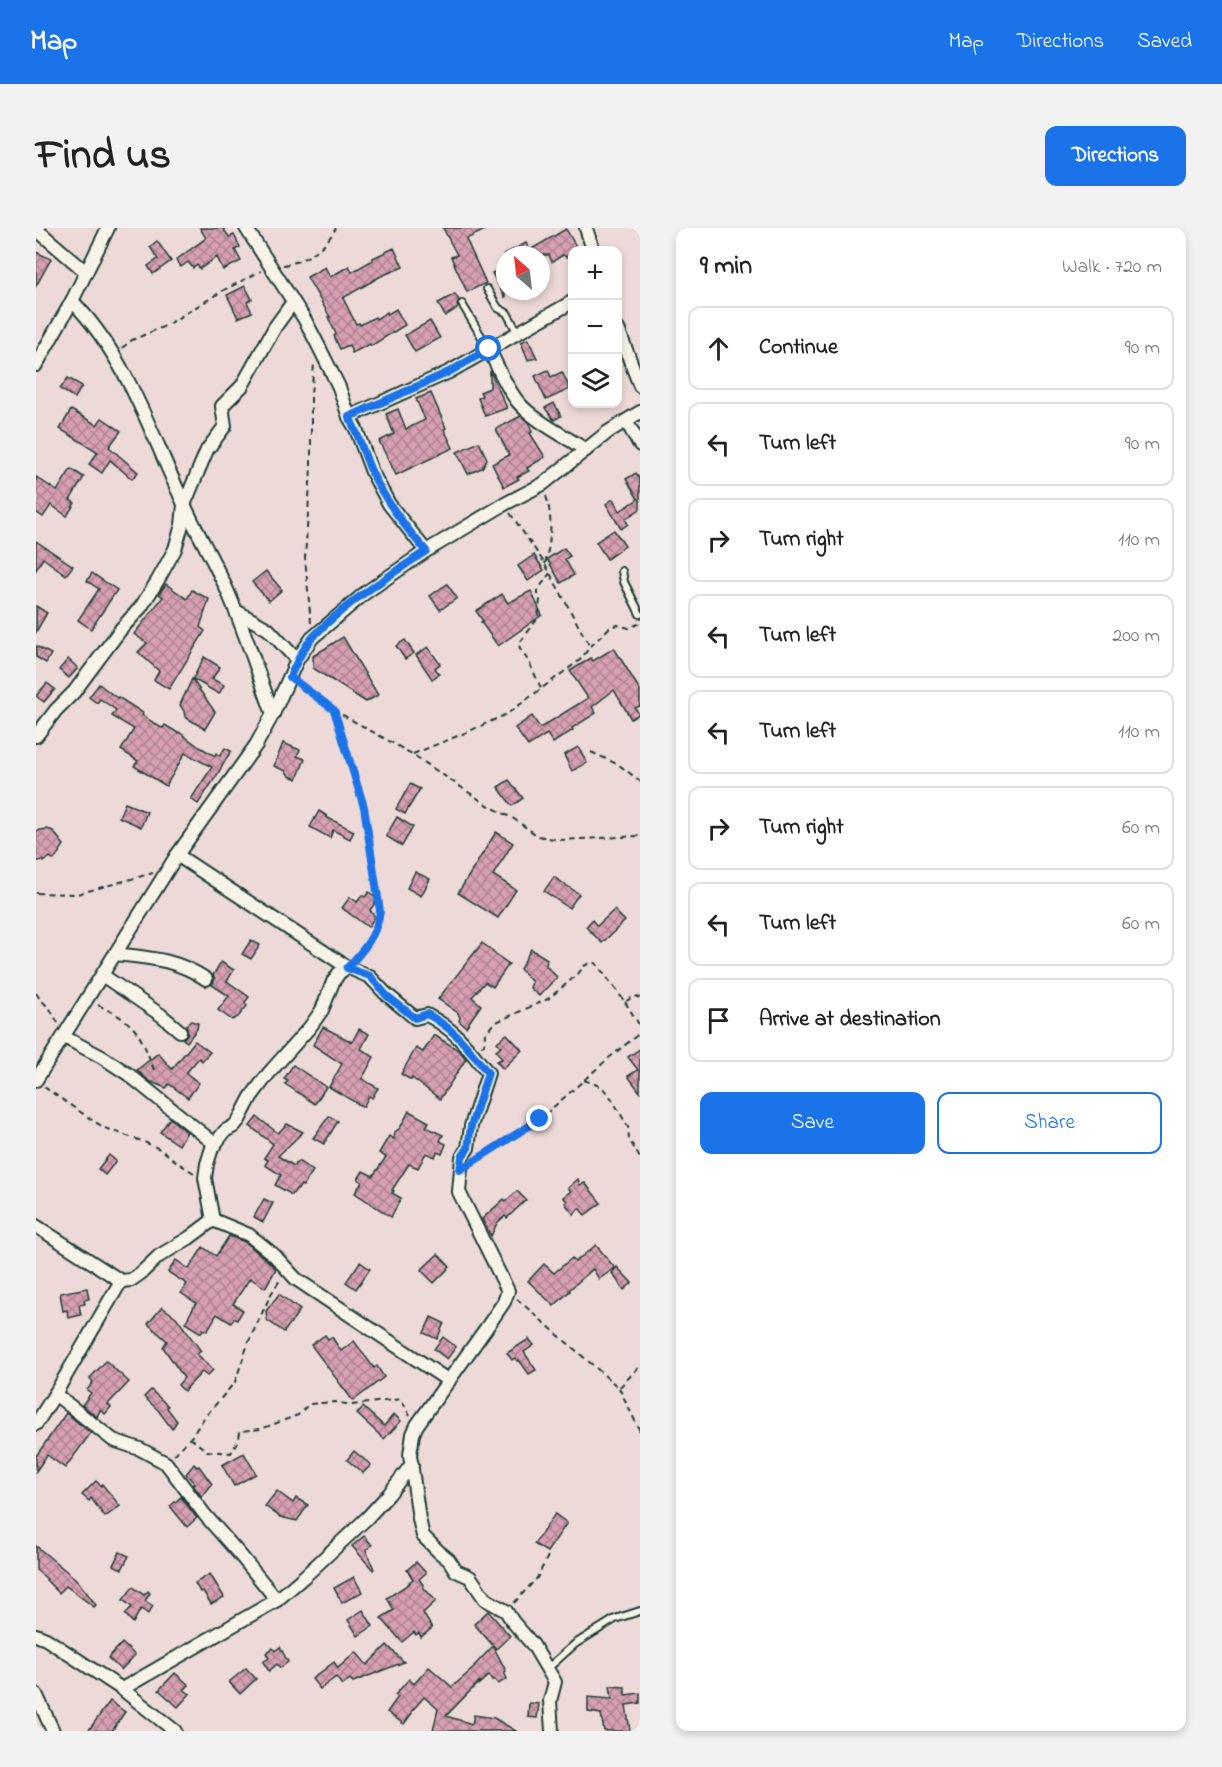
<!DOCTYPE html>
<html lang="en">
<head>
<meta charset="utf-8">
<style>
  :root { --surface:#fff; --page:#f2f2f2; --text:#222; --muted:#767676; --line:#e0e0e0; --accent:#1a73e8 }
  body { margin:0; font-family:"Indie Flower",sans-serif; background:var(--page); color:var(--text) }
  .controls { position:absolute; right:18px; top:18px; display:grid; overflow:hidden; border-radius:12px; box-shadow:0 3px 9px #0003 }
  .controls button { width:54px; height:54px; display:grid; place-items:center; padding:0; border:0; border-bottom:2px solid var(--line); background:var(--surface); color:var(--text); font:30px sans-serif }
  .compass { position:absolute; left:460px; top:18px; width:54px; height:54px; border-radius:50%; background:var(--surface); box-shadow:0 3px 9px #0003; rotate:332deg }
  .stop { position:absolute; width:18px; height:18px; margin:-14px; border:4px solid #1a73e8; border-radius:50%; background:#fff }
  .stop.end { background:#1a73e8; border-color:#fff; box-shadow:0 2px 6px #0008 }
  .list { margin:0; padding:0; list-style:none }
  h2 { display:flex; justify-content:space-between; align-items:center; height:78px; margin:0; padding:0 24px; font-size:26px }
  h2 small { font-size:20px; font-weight:400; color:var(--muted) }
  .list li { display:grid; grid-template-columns:39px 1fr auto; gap:18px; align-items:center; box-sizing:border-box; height:84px; margin:0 12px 12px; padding:0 12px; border:2px solid var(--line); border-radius:12px }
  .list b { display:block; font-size:22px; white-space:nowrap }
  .list em { font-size:20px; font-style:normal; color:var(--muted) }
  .actions { display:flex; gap:12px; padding:18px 24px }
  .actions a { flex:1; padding:14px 0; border:2px solid var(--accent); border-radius:12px; text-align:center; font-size:21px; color:var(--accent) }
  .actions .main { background:var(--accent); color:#fff }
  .icon { flex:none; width:33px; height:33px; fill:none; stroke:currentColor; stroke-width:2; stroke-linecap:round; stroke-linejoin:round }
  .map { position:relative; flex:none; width:604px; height:1503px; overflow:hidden; border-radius:12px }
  header { display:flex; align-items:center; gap:36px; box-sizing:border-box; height:84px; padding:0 30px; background:var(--accent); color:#fff }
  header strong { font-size:28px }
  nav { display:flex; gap:33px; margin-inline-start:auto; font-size:21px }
  .intro { display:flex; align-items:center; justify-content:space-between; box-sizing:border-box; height:144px; padding:0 36px }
  h1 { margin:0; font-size:42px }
  .button { padding:15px 27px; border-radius:12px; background:var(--accent); color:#fff; font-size:21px; font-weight:700 }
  main { display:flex; gap:36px; padding:0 36px }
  aside { flex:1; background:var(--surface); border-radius:12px; box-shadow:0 3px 9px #0003 }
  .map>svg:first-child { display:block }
  .building { fill:url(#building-cross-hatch); stroke:#1f3d34; stroke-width:1.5 }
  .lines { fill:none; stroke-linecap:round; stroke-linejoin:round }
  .lane-casing { stroke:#1f3d34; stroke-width:10 }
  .street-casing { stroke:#1f3d34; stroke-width:16 }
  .path { stroke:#1f3d34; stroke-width:2; stroke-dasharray:6 4.5; stroke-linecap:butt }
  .lane { stroke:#f7f3e8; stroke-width:6 }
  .street { stroke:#f7f3e8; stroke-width:12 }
  .route { stroke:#1a73e8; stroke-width:8 }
</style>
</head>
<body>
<header>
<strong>Map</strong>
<nav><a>Map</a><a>Directions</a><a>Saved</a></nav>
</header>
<div class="intro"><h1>Find us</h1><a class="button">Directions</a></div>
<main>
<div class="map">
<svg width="604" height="1503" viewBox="0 0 604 1503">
  <defs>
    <pattern id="building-cross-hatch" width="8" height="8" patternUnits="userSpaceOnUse" patternTransform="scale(1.5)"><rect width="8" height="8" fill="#d79fb2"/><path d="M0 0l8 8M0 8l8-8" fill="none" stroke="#ae8392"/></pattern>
  </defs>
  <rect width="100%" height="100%" fill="#eddad8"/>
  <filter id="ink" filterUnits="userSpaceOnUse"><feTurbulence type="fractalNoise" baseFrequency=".0167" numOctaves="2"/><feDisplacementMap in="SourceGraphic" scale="12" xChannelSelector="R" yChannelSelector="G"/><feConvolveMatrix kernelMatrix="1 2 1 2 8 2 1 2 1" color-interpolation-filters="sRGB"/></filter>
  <g filter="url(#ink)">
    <g class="building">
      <path d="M164,0H187L193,9L198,7L204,19L199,22L205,33L187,42L181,29L164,41L161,37L157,40L152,34L145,39L140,32L170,10Z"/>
      <path d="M407,0H453L430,11L450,55L431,64L415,29L421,27Z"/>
      <path d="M530,1L542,22H537V25L530,29L527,27L516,34L513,27H467L490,15L494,22Z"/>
      <path d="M121,13L135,33L117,46L112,38L122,31L114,19Z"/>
      <path d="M358,20L367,39L345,48L307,70L320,96L323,95L324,97L339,89L340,91L351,84L352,86L360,81L369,97L335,118L334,116L316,125L313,117L304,121L298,108L300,106L292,89H294L271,49L289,39L294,49L313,38L316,44L337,32V30Z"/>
      <path d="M0,24L15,31L0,58Z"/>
      <path d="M469,39V70L456,45Z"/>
      <path d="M209,58L216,71L211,74L216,84L202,90L191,67Z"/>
      <path d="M419,66L423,72L421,76L422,80L409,88L402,75Z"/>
      <path d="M394,93L404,110L379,124L369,107Z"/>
      <path d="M492,111L501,130L492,132L485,114Z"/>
      <path d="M512,142L515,149L526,144L534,161L510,172L499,148Z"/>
      <path d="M454,143L471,180L449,188L442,170L446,168L444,164L454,160Z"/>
      <path d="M32,150L46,158L39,170L24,161Z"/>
      <path d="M395,165L410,200L408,201L417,220L360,247L343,213L358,206L350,186L362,181L370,201L389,192L380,171Z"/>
      <path d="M518,175L525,188L518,192L509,180Z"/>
      <path d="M35,182L61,197L66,190L85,203L73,219L102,244L96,251L74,232L66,245L53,236L62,224L24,201Z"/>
      <path d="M485,188L493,195L496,204L494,205L509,229L491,240L493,243L481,249L483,251L468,259L456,236L473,227L460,201Z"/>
      <path d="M443,214L451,231L446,240L432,246L421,224Z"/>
      <path d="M35,241L48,249L34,272L39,275L31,288L15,277L7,289L0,284V249L21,263Z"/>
      <path d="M600,245L604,252V281L589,291L592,296L585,301L570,276L577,271L584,283L602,271L590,251Z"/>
      <path d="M578,302L589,318L571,331L560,314Z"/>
      <path d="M0,313L37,338L30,347L7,330L0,342Z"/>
      <path d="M528,320L534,328L529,331L538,347L525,355L511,331Z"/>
      <path d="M498,327L508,342L492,353L482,338Z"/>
      <path d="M230,343L246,362L233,373L216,354Z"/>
      <path d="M56,345L81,362L55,401L42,392L63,361L51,353Z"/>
      <path d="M130,356L151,371L156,362L173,371L164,399L169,403L133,461L118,452L123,443L102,424L111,415L98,406L127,369L123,366Z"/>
      <path d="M411,356L421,370L404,382L394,368Z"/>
      <path d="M495,363L506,387L462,418L445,394L447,393L440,383L466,366L472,375Z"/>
      <path d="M0,378L11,385L0,404Z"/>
      <path d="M307,409L342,467L330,474L277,440V428Z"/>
      <path d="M369,412L378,425L369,431L360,418Z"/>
      <path d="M0,418L15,426L10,435L0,429Z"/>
      <path d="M392,419L404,436L399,440L403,446L396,451L380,427Z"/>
      <path d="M578,420L604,462V478L599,480L603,486L595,491L578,462L556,479L560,485L536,500L537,502L517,515L511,506L492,518L479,500L496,488L504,500L552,470L534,443L555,430L557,433Z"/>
      <path d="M168,429L184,439L176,451L188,457L183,466L157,451Z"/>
      <path d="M32,431L42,440L33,450L23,442Z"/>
      <path d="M156,451L179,484L169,501L149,489L148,483L144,477Z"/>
      <path d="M11,455L19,461L8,474L0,468Z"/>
      <path d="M63,456L81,470L82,469L107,485L106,487L124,499L127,500L129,497L142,505L143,504L162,518L179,528L180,525L184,528L189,520L195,523L181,547L162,576L155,571L176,539L149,525L130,558L98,538L102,533L85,522L98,501L76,488L80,482L64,471L61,475L53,469Z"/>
      <path d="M247,515L264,522L261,528L269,531L261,551L253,548L250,543L238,538Z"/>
      <path d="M542,519L551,535L536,543L528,527Z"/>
      <path d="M473,552L487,570L476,578L462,559Z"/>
      <path d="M374,556L384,561L369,586L360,581Z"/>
      <path d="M89,575L111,584L105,599L83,589Z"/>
      <path d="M283,583L291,588L290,589L318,603L314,611L297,602L294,610L274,599Z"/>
      <path d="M361,589L377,599L366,618L350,608Z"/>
      <path d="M11,601L17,603L28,617L18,632L14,629L8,634L6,632L0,634V603Z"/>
      <path d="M460,604L477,615L457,647L480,662L462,690L422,665Z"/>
      <path d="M379,644L394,651L385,668L371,660Z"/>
      <path d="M518,649L543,666L533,680L508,663Z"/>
      <path d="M333,664L342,671L334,682L339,689L332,699L306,680L314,669L321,674L326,667L329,669Z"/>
      <path d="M578,682L589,693L566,715L550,699L556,692L561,698Z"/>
      <path d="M215,712L224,717L215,731L206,726Z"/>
      <path d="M446,715L457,723L456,724L473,736L457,759L449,754L436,769L445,777L430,799L423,793L424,790L422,785L402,771Z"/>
      <path d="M495,721L511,731L510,738L521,749L503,768L494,760L496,754L484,741Z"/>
      <path d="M185,734L198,742L191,753L213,769L209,774L211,778L202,789L196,792L182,782L193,768L176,757L179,751L177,747Z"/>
      <path d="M155,793L162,795L161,801L151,814L147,811L152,805L150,797Z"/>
      <path d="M287,799L316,814L323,801L333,806L325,821L338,829L326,851L342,860L336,870L333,868L327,879L293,859L306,836L277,817Z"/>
      <path d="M471,806L486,822L467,841L460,833L466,831L460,823L465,819L461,814Z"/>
      <path d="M398,807L424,823L430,831L404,871L376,850L375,852L365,846L380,820L387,824Z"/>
      <path d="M159,813L174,824L166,833L163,830L150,845L163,855L152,870L133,856L130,860L113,853L101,842L122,825L136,841Z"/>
      <path d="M604,821V864L592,848L602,842L592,829Z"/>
      <path d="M257,837L290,859L279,876L249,856L252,853L248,851Z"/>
      <path d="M373,883L393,894L390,899L407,907L404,913L410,916L406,926L401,924L399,929L390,925L382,940L373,936L356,962L358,963L356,965L365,970L355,989L319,965L326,954L322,951L327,943L337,948L350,929L343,925L353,908L358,911L359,904L364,900Z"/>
      <path d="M293,888L302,893L288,916L277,910Z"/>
      <path d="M221,889L242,905L251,896L267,904L242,928L258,938L262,933L277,943L267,958L265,957L262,961L261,960L256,967L239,957L245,947L229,937L232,932L228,930L237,916L214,898Z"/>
      <path d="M134,890L151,904L143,917L124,904Z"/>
      <path d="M73,927L80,933L69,947L62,941Z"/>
      <path d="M542,951L544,957L549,955L565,975L549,987L543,980L538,987L529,975L531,973L527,969L535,963L532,960Z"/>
      <path d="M481,963L490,972L471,990L469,988L461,995L455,1008L446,991L468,971L470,973Z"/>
      <path d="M228,971L237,975L227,994L218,989Z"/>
      <path d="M193,1008L209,1014L232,1033L240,1041L229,1060L214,1050L197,1076L207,1082L201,1092L198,1090L195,1095L181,1086L171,1103L167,1101L165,1105L149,1095L160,1075L145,1065L151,1056L132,1044L140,1032L153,1041L167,1019L180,1028Z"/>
      <path d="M560,1017L579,1040L563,1051L557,1041L533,1062L534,1063L518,1078L492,1053L508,1036L518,1045L536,1030L539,1034Z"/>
      <path d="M402,1026L414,1039L398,1055L385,1042Z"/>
      <path d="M324,1034L334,1041L320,1061L310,1054Z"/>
      <path d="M581,1039L596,1055L588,1062L576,1045Z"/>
      <path d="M51,1060L53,1071L48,1072L49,1076L43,1077L45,1087L32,1090L31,1082L27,1083L24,1065Z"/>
      <path d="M243,1066L264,1082L248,1104L231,1092L230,1083Z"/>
      <path d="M126,1079L140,1089L165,1123L161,1126L177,1142L171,1148L166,1144L148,1163L142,1157L148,1150L127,1119L131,1113L112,1096Z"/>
      <path d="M395,1089L408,1095L401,1111L388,1105Z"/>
      <path d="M289,1107L292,1111L296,1109L305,1123L318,1113L338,1140L341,1138L348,1149L317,1173L275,1117Z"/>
      <path d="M407,1109L420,1119L411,1131L398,1121Z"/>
      <path d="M493,1111L498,1117L488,1124L500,1142L493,1146L483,1132L481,1133L479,1130L476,1132L471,1125Z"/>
      <path d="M70,1133L93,1154L72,1176L75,1179L69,1186L64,1182L61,1189L46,1177L55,1165L51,1162L57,1154L54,1150Z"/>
      <path d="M115,1162L132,1178L131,1180L141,1193L136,1201L122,1182L108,1169Z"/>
      <path d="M327,1179L348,1198L358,1186L365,1193L348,1211L321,1186Z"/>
      <path d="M30,1185L55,1205L29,1240L11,1227L0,1243V1228Z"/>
      <path d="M318,1223L335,1237L327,1245L311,1232Z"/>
      <path d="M208,1225L220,1246L198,1258L186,1237Z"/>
      <path d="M158,1236L161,1239L163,1238L176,1256L166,1269L157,1257L159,1256L150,1246Z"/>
      <path d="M60,1253L65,1258L66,1256L84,1278L69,1289L55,1270L53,1273L46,1267Z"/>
      <path d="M241,1263L257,1275L260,1270L272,1277L261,1293L244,1289L229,1278Z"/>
      <path d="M145,1269L161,1290L151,1299L134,1278Z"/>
      <path d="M519,1286L531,1295L511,1324L498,1316Z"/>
      <path d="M328,1308L336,1317L330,1322L338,1341L337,1342L316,1318Z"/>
      <path d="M0,1318L41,1352L60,1377L58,1379L30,1358L23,1365L10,1352L11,1351L0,1342Z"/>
      <path d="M84,1324L93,1328L86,1341L77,1337Z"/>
      <path d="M380,1334L390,1345L383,1351L388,1358L387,1359L400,1373L387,1385L396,1400L385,1409L383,1405L380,1407L378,1404L366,1414L345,1390L358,1382L351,1370L374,1355L373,1354L377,1351L371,1342Z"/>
      <path d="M174,1346L188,1369L175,1376L167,1363L164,1364L159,1355Z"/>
      <path d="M318,1349L326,1364L306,1375L298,1360Z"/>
      <path d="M97,1359L108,1367L112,1363L114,1365L109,1373L117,1378L112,1386L105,1381L97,1395L89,1386L96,1379L87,1372Z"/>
      <path d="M327,1382L337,1398L322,1408L312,1392Z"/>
      <path d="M452,1383L474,1408L460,1421L438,1396Z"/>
      <path d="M86,1415L99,1427L85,1442L72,1430Z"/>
      <path d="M351,1417L368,1434L317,1454L314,1451L306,1457L300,1449L284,1461L276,1451L298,1434L302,1440L320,1424L331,1437Z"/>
      <path d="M457,1418L470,1443L468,1444L471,1451L462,1456L459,1452H456L453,1447L443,1456L444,1453L410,1488L436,1496L438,1487L458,1490L480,1503H397L402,1481L388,1469L375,1484L376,1485L368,1496L351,1484L362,1469L359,1467L373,1451L378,1456L393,1439L416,1459L439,1439L438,1438Z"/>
      <path d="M244,1419L252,1434L244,1440L241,1436L233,1443L227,1434L233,1430L230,1425L237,1420L239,1423Z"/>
      <path d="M210,1440L220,1451L204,1466L193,1454Z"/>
      <path d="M139,1445L153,1457L148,1462L154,1466L142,1479L123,1462Z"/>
      <path d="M574,1458L589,1459V1467L604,1465V1475L590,1477L594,1503H568L565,1486L552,1484V1469L576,1471Z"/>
      <path d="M74,1473L89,1484L76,1503H52Z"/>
      <path d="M493,1475L503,1476L501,1490L492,1489Z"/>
    </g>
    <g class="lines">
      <defs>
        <g id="lane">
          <path d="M451,61L462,80L471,85L482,105"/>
          <path d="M426,76L453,121"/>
          <path d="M586,343L588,354L604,386"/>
          <path d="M512,1440L539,1416L579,1391L604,1383"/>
        </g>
        <g id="street">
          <path d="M210,0L269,92L281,115L303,159L313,189L320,201L336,244L353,276L390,323"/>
          <path d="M550,0L557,22"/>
          <path d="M0,1L50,44"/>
          <path d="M36,73C90,127 116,208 148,276C161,305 178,333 191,362C209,403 222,445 237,486"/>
          <path d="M582,101L604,158"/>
          <path d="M453,121C461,138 470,159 482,174C498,193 529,208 550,222"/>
          <path d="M0,137L36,73L72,0"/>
          <path d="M313,189L413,144L536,74"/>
          <path d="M590,193L604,217"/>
          <path d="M200,383L232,401L261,432"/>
          <path d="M0,508L20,482L38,464L85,401L105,379L122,352L139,321L146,297L148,277L171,222L189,198L186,178L206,158L239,99L257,74"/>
          <path d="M141,627L311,739L334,749L349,765L379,790L391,787C420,802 432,820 452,845L435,898L432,920L426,929L423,964L472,1063L468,1074L451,1099L381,1197L377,1206L374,1227L383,1291L387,1308L402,1323L413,1332L420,1343L434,1349L449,1371L470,1383L477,1394L497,1417L519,1454L514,1473L516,1503"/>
          <path d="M79,726C114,730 140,731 170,751"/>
          <path d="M66,747L125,787L144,803"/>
          <path d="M28,809L66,829L92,846L179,916"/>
          <path d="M0,852L141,627L220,517L237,486L261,432L276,410L329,365L390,323L467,277L507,256L572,204L604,184"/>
          <path d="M177,992L169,950L171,936L176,920L189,903L198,898L203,892L215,869L233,845L274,799L286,782L297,754L303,745L311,739"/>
          <path d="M177,992L213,1007L238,1027L260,1051L413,1153"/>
          <path d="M0,998L85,1053L95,1052L105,1045L123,1028L153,1010L177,992"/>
          <path d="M19,1166L77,1212L104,1221L130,1235L169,1287L205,1328L241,1372"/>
          <path d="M0,1196L19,1166L85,1053"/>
          <path d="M0,1407L10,1411L86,1461L139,1503"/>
          <path d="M86,1461L241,1372L270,1347L331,1290L353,1266L376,1236"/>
          <path d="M0,1466L17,1503"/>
        </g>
      </defs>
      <use href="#lane" class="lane-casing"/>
      <use href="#street" class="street-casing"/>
      <g class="path">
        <path d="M247,37C269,34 290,19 300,0"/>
        <path d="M86,120L96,112L129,98L188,62L225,43"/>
        <path d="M474,285L509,336L554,419"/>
        <path d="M509,336C515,313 517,290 510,268"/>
        <path d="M275,395L269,330L275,240V166L278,137"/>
        <path d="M263,457L298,482L376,526L450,576L478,591L502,608L523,612L604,608"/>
        <path d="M505,460L493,434L484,421L483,416L502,390L504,372L502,366V362L514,345"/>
        <path d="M298,482L328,579L344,683C341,702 333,717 320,731"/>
        <path d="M555,524L583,537L604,553"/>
        <path d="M377,526L429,505L471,486L544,432L554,419L574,399L582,397L593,400L604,395"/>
        <path d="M0,665L41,666L117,645"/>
        <path d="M0,765L4,771L14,781L22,795"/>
        <path d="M589,774L604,798"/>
        <path d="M62,777C101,796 103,803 118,842"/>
        <path d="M445,818L448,817L449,806L458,795L512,771L542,746L548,738L554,735H560L589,774L598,768L604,770"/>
        <path d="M548,852L566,859L576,871L592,899L593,911L604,930"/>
        <path d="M8,859L59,894L71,901L106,913L126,922L142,935L158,945"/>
        <path d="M439,932L504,891L574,829L604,805"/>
        <path d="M481,1071L583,1160L604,1138"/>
        <path d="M583,1160L604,1203"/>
        <path d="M154,1210L171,1223L195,1225L203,1211L204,1203L225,1201L262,1187L273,1176L299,1174L316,1177L365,1171L374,1188"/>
        <path d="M138,1227L156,1208L168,1190L199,1154L213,1113L235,1066L244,1052"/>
        <path d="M478,1375L501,1350L513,1326"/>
      </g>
      <use href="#lane" class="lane"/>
      <use href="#street" class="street"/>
    </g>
  </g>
  <g class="lines" filter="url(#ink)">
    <path class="route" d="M453,121L413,144L313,189C323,207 328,227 336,245C350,274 369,299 390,323C352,349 309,375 277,409C267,420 260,435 254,449L298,482L328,579L344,683C341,707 327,723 311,740L334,748L351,768L379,790L391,786C420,802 432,820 452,845L435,898L432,920L426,929L424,942L504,891"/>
  </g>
</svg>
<div class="controls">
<button>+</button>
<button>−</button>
<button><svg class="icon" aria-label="layers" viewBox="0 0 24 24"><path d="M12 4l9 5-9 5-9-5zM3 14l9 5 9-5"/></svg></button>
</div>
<svg class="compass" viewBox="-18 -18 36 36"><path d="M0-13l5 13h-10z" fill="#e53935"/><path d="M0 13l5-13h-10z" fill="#767676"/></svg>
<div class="stop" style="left:453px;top:121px"></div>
<div class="stop end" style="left:504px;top:891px"></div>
</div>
<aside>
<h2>9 min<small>Walk · 720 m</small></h2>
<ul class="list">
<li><svg class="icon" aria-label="ahead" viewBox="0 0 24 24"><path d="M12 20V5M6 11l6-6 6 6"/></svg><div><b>Continue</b></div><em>90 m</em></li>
<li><svg class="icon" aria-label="left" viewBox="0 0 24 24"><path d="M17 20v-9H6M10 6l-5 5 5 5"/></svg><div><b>Turn left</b></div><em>90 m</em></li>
<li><svg class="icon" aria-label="right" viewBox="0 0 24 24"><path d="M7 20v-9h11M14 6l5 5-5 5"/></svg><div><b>Turn right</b></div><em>110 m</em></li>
<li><svg class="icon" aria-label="left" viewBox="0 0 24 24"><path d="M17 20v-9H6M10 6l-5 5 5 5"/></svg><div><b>Turn left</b></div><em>200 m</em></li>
<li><svg class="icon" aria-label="left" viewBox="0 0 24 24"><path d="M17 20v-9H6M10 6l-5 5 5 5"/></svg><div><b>Turn left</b></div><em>110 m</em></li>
<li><svg class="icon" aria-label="right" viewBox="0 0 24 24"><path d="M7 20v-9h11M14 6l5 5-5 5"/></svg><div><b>Turn right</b></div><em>60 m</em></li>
<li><svg class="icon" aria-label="left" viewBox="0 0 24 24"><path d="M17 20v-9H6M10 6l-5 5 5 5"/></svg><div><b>Turn left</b></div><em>60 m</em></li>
<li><svg class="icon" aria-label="arrive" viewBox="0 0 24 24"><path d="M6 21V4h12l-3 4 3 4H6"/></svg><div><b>Arrive at destination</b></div></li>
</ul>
<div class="actions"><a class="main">Save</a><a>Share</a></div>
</aside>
</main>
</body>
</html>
